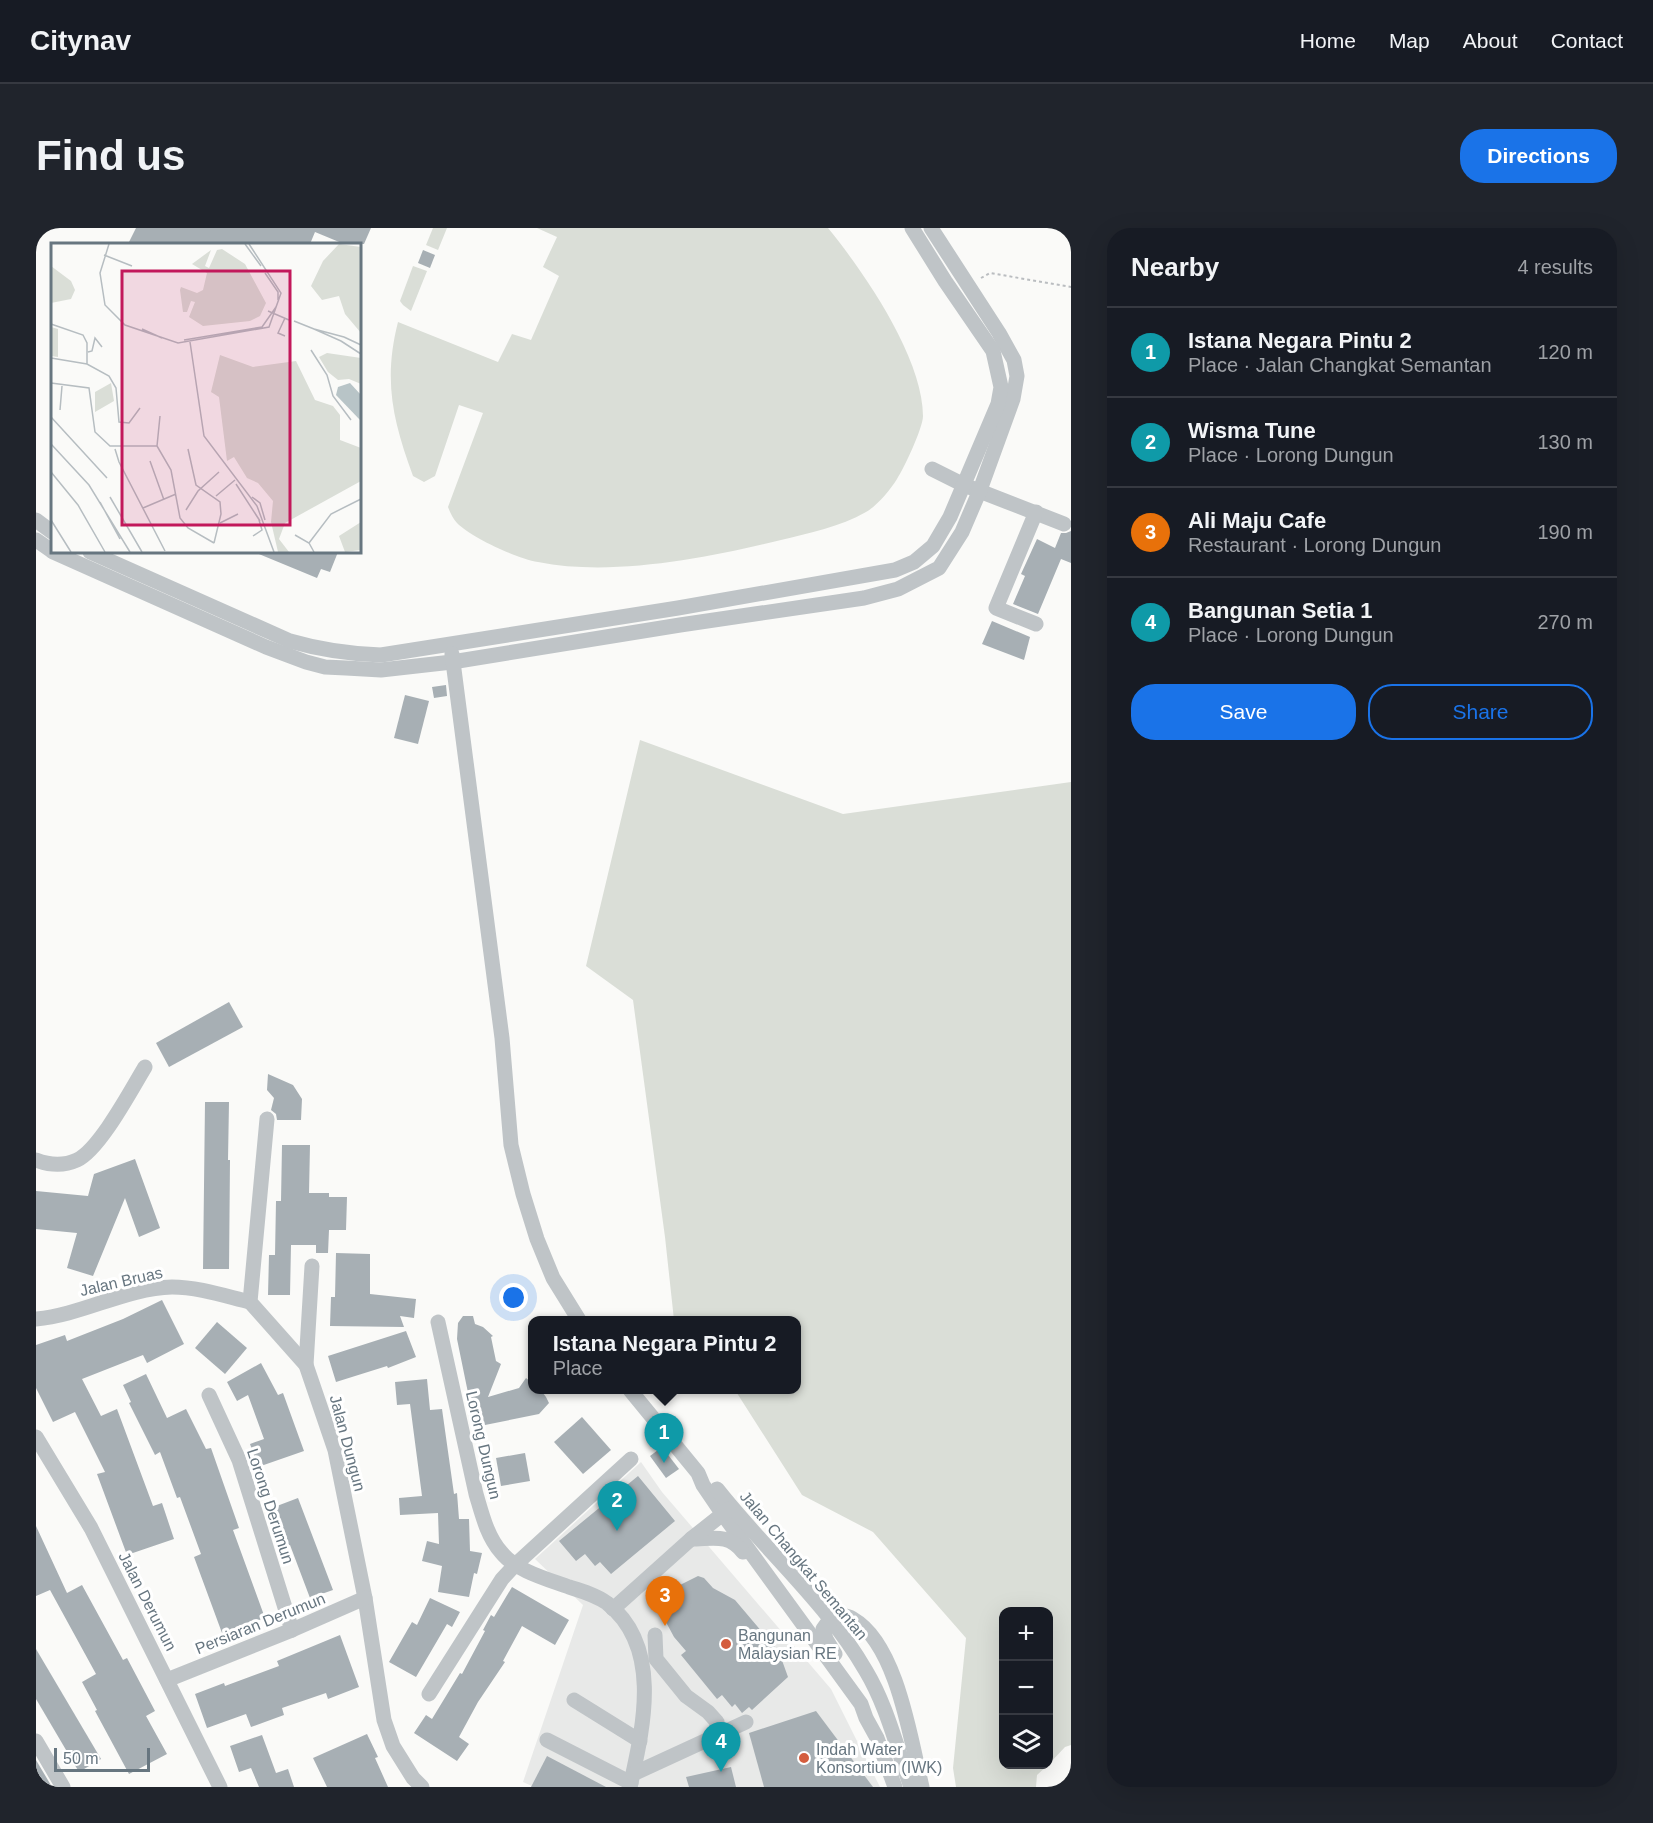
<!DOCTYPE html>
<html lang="en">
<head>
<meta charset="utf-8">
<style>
  :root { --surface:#171b24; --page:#20242c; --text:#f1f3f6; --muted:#9ea1a6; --line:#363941; --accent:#1a73e8 }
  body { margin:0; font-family:Arial,sans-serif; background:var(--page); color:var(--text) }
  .controls { position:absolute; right:18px; bottom:18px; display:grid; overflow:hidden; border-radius:12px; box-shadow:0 6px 24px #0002 }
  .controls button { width:54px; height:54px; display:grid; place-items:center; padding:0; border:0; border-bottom:2px solid var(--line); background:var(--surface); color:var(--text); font:30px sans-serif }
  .scale { position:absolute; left:18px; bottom:15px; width:96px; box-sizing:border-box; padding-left:6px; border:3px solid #677680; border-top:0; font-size:16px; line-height:21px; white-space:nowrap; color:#677680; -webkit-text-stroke:4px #fff; paint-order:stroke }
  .you { position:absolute; left:478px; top:1070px; width:21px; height:21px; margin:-15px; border:4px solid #fff; border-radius:50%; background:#1a73e8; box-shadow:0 0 0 9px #1a73e833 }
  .badge { display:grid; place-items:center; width:39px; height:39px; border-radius:50%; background:var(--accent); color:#fff; font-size:20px; font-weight:700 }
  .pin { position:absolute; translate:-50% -50px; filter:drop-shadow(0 2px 3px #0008) }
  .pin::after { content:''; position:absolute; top:32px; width:21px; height:18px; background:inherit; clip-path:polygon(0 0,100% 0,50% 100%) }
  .popup { position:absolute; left:492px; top:1088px; width:273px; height:78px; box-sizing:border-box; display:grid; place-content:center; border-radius:12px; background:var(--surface); filter:drop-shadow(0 2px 4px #0005); font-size:20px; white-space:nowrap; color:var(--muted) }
  .popup b { font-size:22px; color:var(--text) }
  .popup::after { content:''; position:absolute; left:50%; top:100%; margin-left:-12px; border:12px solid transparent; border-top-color:var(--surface) }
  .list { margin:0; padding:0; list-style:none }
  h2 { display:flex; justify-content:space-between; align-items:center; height:78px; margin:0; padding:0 24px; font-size:26px }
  h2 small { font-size:20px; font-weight:400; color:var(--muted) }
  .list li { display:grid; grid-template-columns:39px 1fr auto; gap:18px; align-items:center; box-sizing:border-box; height:90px; padding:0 24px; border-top:2px solid var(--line) }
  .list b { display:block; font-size:22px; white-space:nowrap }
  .list p { margin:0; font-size:20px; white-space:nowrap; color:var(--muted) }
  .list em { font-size:20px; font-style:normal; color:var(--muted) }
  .actions { display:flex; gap:12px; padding:18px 24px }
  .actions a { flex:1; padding:14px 0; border:2px solid var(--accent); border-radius:24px; text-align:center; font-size:21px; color:var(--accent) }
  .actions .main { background:var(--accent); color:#fff }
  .icon { flex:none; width:33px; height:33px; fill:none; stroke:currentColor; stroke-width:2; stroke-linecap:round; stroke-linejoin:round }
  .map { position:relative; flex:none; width:1035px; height:1559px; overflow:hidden; border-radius:24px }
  header { display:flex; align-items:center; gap:36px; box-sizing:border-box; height:84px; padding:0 30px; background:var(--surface); border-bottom:2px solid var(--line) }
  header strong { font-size:28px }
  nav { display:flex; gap:33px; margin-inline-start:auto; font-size:21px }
  .intro { display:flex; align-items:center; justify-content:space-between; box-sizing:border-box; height:144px; padding:0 36px }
  h1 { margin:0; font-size:42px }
  .button { padding:15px 27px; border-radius:24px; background:var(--accent); color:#fff; font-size:21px; font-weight:700 }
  main { display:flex; gap:36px; padding:0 36px }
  aside { flex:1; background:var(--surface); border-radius:24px; box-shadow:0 6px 24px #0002 }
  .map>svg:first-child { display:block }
  .built { fill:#e8e9e8 }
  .green { fill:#daded7 }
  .building { fill:#a7afb4 }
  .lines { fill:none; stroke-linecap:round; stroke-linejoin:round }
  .path { stroke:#babdc0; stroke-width:2; stroke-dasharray:3 3; stroke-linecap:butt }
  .minor { stroke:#bfc4c7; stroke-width:15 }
  .poi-dot { fill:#d45d3e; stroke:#fff; stroke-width:2 }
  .labels { text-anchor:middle; stroke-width:6; stroke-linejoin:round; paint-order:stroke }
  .street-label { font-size:16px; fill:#677680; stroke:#fff }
  .poi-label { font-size:16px; fill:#677680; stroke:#fff; text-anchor:start }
  .inset-road { fill:none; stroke:#b6bdc1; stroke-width:1.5 }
  .view { fill:#c2185b; fill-opacity:0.15; stroke:#c2185b; stroke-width:3 }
  .inset-edge { fill:none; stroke:#677680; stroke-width:3 }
</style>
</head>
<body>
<header>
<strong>Citynav</strong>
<nav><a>Home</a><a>Map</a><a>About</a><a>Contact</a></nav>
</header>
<div class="intro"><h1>Find us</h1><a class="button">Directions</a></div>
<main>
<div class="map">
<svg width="1035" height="1559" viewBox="0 0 1035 1559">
  <rect width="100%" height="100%" fill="#fafaf8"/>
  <path class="built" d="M605,1234L626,1264L795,1461L844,1559H498L487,1554L547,1377L499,1331Z"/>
  <g class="green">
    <path d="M397,0H411L402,22L390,17Z"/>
    <path d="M501,0H792C828,44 887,130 887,188C887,200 868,240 861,251C854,262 842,277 830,284C804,299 773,305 745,312C671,330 576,349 502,334C480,330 436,310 421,295C417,291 414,284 412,279L447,185L423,177L399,248L388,254L377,248C357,193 347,153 362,94L462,134L476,106L495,112L523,48L507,39L521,9Z"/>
    <path d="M377,38L391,43L375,83L367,77L364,73Z"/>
    <path d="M604,512L807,586L1035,554V1517L1029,1519L1013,1536L1012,1384H968V1536L1012,1537L1001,1547L1000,1559H920L917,1540L930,1410L837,1304L766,1267L699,1162H760V1092H638L629,1009L597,772L550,738Z"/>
  </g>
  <g class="building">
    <path d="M100,0H335L328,16H308L279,4L274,16H92Z"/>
    <path d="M387,22L399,27L394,40L382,35Z"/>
    <path d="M1035,303V335L1025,331L1002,386L977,376L989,348L985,346L1001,311L1019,320L1025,305H1030Z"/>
    <path d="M218,324H302L294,344L285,341L281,350Z"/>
    <path d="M956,393L994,409L988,432L946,416Z"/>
    <path d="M410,457L411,468L398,470L396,459Z"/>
    <path d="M369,467L393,473L382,516L358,510Z"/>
    <path d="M193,774L207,799L133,839L120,815Z"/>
    <path d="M232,846L257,857L266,871L265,892H241L240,886L235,882L238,870L231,862Z"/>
    <path d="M169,874H193L192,932H194L193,1041H167Z"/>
    <path d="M246,917H274L273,965H293V969H311L310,1002H293L292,1025H280V1017H255L254,1067H232L233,1027H239L240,973H245Z"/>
    <path d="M99,931L124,1000L103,1009L89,970L57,1048L31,1040L41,1005L0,1001V963L52,968L58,946Z"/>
    <path d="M300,1025L334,1026V1066L380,1071L378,1090L364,1088L368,1099L294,1098L295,1069H299Z"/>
    <path d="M126,1072L148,1116L111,1135L107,1127L46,1151L65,1188L81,1181L117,1278L126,1275L138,1311L91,1327L61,1246L69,1244L39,1184L17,1194L0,1160V1117L29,1107L31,1113L87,1091Z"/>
    <path d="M427,1088H437L439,1096L447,1099L457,1108L455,1109L460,1133L465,1136L452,1169L483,1160L490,1150L496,1155V1161H504L510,1169L513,1175L503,1186L439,1199L421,1111L422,1095Z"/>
    <path d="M181,1094L211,1120L189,1146L159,1120Z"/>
    <path d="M370,1103L380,1129L352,1140L351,1138L300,1154L292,1128Z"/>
    <path d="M225,1135L242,1167L247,1165L268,1223L222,1239L214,1216L228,1211L212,1167L201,1173L191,1154Z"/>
    <path d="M110,1146L131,1190L150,1181L170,1221L175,1220L203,1300L197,1302L229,1390L186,1405L158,1329L165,1326L144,1269L141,1270L124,1224L119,1227L93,1175L95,1174L87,1157Z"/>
    <path d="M391,1151L394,1182L406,1181L418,1266L421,1265L423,1291H433L434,1323L446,1325L441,1346L438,1345L433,1369L402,1364L406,1338L386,1333L391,1313L403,1316L402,1285L364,1287L363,1270L386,1268L374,1176L361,1177L359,1154Z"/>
    <path d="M546,1189L575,1222L547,1246L518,1214Z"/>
    <path d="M626,1219L643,1241L630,1250L614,1228Z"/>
    <path d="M489,1225L494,1253L465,1258L460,1230Z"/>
    <path d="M602,1248L639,1293L575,1346L564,1334L559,1338L549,1326L540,1333L523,1313Z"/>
    <path d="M262,1270L297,1362L274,1370L254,1317L247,1319L233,1281Z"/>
    <path d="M0,1298L31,1365L46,1357L87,1432L91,1430L119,1483L110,1488L131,1526L93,1546L59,1483L61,1482L46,1454L60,1446L14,1362L0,1368Z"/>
    <path d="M662,1348L668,1350L677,1360L699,1372L743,1424L752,1449L716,1482L713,1479L706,1485L699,1476L696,1479L686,1467L681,1471L645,1427L650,1423L638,1409L624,1383L633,1367L644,1357Z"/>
    <path d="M476,1359L533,1392L519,1417L486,1398L467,1433L469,1434L442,1474L423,1509L433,1516L421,1533L378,1505L390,1487L396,1491L424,1445L426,1446L449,1403L447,1402L455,1387L458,1389Z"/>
    <path d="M394,1370L424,1384L416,1399L411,1396L380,1449L353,1434L376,1394L381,1397Z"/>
    <path d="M304,1407L323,1459L292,1471L290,1465L246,1480L248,1487L215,1499L210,1486L171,1500L159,1466L188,1455L189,1458L243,1438L241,1433Z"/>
    <path d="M0,1421L65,1531L43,1544L0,1471Z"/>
    <path d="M780,1483L837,1559H728L713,1505Z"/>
    <path d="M331,1506L342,1529L339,1530L352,1559H291L277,1530Z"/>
    <path d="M226,1507L240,1545L252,1541L258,1559H223L215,1540L203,1544L194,1518Z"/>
    <path d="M511,1528L570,1559H495Z"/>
    <path d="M0,1532L16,1559H0Z"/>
    <path d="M695,1539L700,1559H653L650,1549Z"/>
  </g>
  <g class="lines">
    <path class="path" d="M945,50L954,45L1035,59"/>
    <g class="minor">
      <path d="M896,241L928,257L1028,296"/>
      <path d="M1000,284L960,380L1000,396"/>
      <path d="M0,292L16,304"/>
      <path d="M0,312L16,323"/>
      <path d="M17,324L230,419L270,434L289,439L310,440L345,442L416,434L644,397L828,370L862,361L903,340L926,304L944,262L977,171L981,148L978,132L963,105L895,0"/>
      <path d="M54,324L254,413C285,422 313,426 345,427L642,380L859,342L878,334L897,318L914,289L962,176L965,159L957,123L909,53L876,0"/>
      <path d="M416,426L466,810L475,917L487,966L501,1011L517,1050L543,1092"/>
      <path d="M231,891L214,1074L270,1137L299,1222L329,1370L348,1492L357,1518L377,1550L386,1559"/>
      <path d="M0,932C13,937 28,938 41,932C64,921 95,862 109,839"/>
      <path d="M0,1091C46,1087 90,1060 136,1059C162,1059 189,1068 214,1074"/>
      <path d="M402,1094L440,1266C446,1286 451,1308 465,1324C480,1343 511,1351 533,1359C546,1363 560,1367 571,1375C627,1419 607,1500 594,1559"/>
      <path d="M270,1137L276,1038"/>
      <path d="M594,1162L662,1245L667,1257L686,1285L825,1476L830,1490L841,1510L859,1559"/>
      <path d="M173,1167L203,1232L256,1402"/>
      <path d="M0,1209L55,1300L184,1559"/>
      <path d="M681,1261C729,1322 791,1375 830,1443C851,1478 861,1521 875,1559"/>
      <path d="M655,1311C677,1311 692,1305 707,1324"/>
      <path d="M577,1381L655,1311L693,1281"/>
      <path d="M619,1407L620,1431L650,1468L672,1484L681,1494"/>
      <path d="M799,1426L790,1411L787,1401C794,1390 804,1383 817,1391C861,1416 875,1513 886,1559"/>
      <path d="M131,1452L256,1402L329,1370"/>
      <path d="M393,1466L466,1351L479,1337L595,1231"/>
      <path d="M538,1472L604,1513"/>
      <path d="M511,1512L595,1555"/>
      <path d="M0,1513L27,1559"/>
      <path d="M597,1546L710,1494"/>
    </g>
  </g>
  <g class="poi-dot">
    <circle cx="690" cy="1416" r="6"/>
    <circle cx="768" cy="1530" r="6"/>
  </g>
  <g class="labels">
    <g class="street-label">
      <text transform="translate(85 1053) rotate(-13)" y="6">Jalan Bruas</text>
      <text transform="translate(312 1215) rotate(75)" y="6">Jalan Dungun</text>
      <text transform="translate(448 1217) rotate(77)" y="6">Lorong Dungun</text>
      <text transform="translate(235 1278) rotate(72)" y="6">Lorong Derumun</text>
      <text transform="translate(768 1337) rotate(50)" y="6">Jalan Changkat Semantan</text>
      <text transform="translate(112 1373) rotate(63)" y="6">Jalan Derumun</text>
      <text transform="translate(224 1395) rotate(-22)" y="6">Persiaran Derumun</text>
    </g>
    <g class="poi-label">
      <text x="702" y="1413">Bangunan<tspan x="702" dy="18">Malaysian RE</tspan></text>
      <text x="780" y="1527">Indah Water<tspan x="780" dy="18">Konsortium (IWK)</tspan></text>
    </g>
  </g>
  <g transform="translate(15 15)">
    <rect width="310" height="310" fill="#fafaf8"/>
    <path d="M288,1L310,4V90L294,71L288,53L271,57L260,43L272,18ZM171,6L194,21L215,60L209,73L199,78L152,83L138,74L144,59L140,58L136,69H132L129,47L130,44L146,50L152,47L156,30L141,21L160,7L154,23L158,25L166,7ZM0,23L20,38L24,47L20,56L0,60ZM0,84L7,86V114L0,113ZM276,110L310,115V141L298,136L287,137L277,129L268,114ZM169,112L202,124L245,118L264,157L282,163L289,172V197L310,205V238L234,280L228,296L238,309H227L220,279L222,258L207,240L196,235L183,214L176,218L168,154L160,149ZM60,140L63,158L44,169V149ZM310,279V307L294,309L288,293Z" fill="#daded7"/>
    <path d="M299,140L310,152V178L285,152L287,144Z" fill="#b8c4c7"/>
    <path class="inset-road" d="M58,1L49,30L54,62L74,82L127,100L218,84L230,50L198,1M194,1L210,23M53,12L81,23M214,30L227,49V57M217,68L238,77M234,75L227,90L234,93M243,78L263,86M0,81L32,92L36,100V121M91,86L111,95M293,94L310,102M133,97L211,84L225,64M290,98L263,86L293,94M290,98L310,111M139,99L153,193L206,263L223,309M260,107L276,132L282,153L300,177M37,109L41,108L44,95L51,104M0,115L36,121L58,133L65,145L68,179L78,180L89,165M0,140L38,145L44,189L59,203H106M9,167L11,143M109,173L106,203L120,227L129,275L137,285L163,300M0,174L56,235M0,201L38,242L79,309M64,206L68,219L114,308M137,206L145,242L169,259L170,271L163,300M99,218L113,257M0,229L27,262L54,309M185,241L209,278M165,253L184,237M59,254L91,309M201,254L209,260L214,277M49,259L69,296M92,265L125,251M135,267L147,248L168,229M0,277L20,309M169,280L187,271M244,292L258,300L263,309M202,293L211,287L208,277M258,300L280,271L310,256"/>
    <path class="view" d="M71,28H239V282H71Z"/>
    <rect width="310" height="310" class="inset-edge"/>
  </g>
</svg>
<div class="controls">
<button>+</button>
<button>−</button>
<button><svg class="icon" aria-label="layers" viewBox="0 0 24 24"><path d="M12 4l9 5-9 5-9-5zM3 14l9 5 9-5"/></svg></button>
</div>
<div class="scale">50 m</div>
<div class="you"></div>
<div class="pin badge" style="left:628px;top:1235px;background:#0f9aa8">1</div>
<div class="popup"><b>Istana Negara Pintu 2</b>Place</div>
<div class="pin badge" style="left:581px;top:1303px;background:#0f9aa8">2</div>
<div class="pin badge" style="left:629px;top:1398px;background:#e8710a">3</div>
<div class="pin badge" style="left:685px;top:1544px;background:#0f9aa8">4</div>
</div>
<aside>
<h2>Nearby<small>4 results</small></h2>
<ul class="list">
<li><span class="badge" style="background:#0f9aa8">1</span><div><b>Istana Negara Pintu 2</b><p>Place · Jalan Changkat Semantan</p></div><em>120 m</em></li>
<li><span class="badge" style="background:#0f9aa8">2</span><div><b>Wisma Tune</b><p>Place · Lorong Dungun</p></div><em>130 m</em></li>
<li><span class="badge" style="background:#e8710a">3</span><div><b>Ali Maju Cafe</b><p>Restaurant · Lorong Dungun</p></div><em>190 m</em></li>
<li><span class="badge" style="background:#0f9aa8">4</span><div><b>Bangunan Setia 1</b><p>Place · Lorong Dungun</p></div><em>270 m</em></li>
</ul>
<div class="actions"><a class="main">Save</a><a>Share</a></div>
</aside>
</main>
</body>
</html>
